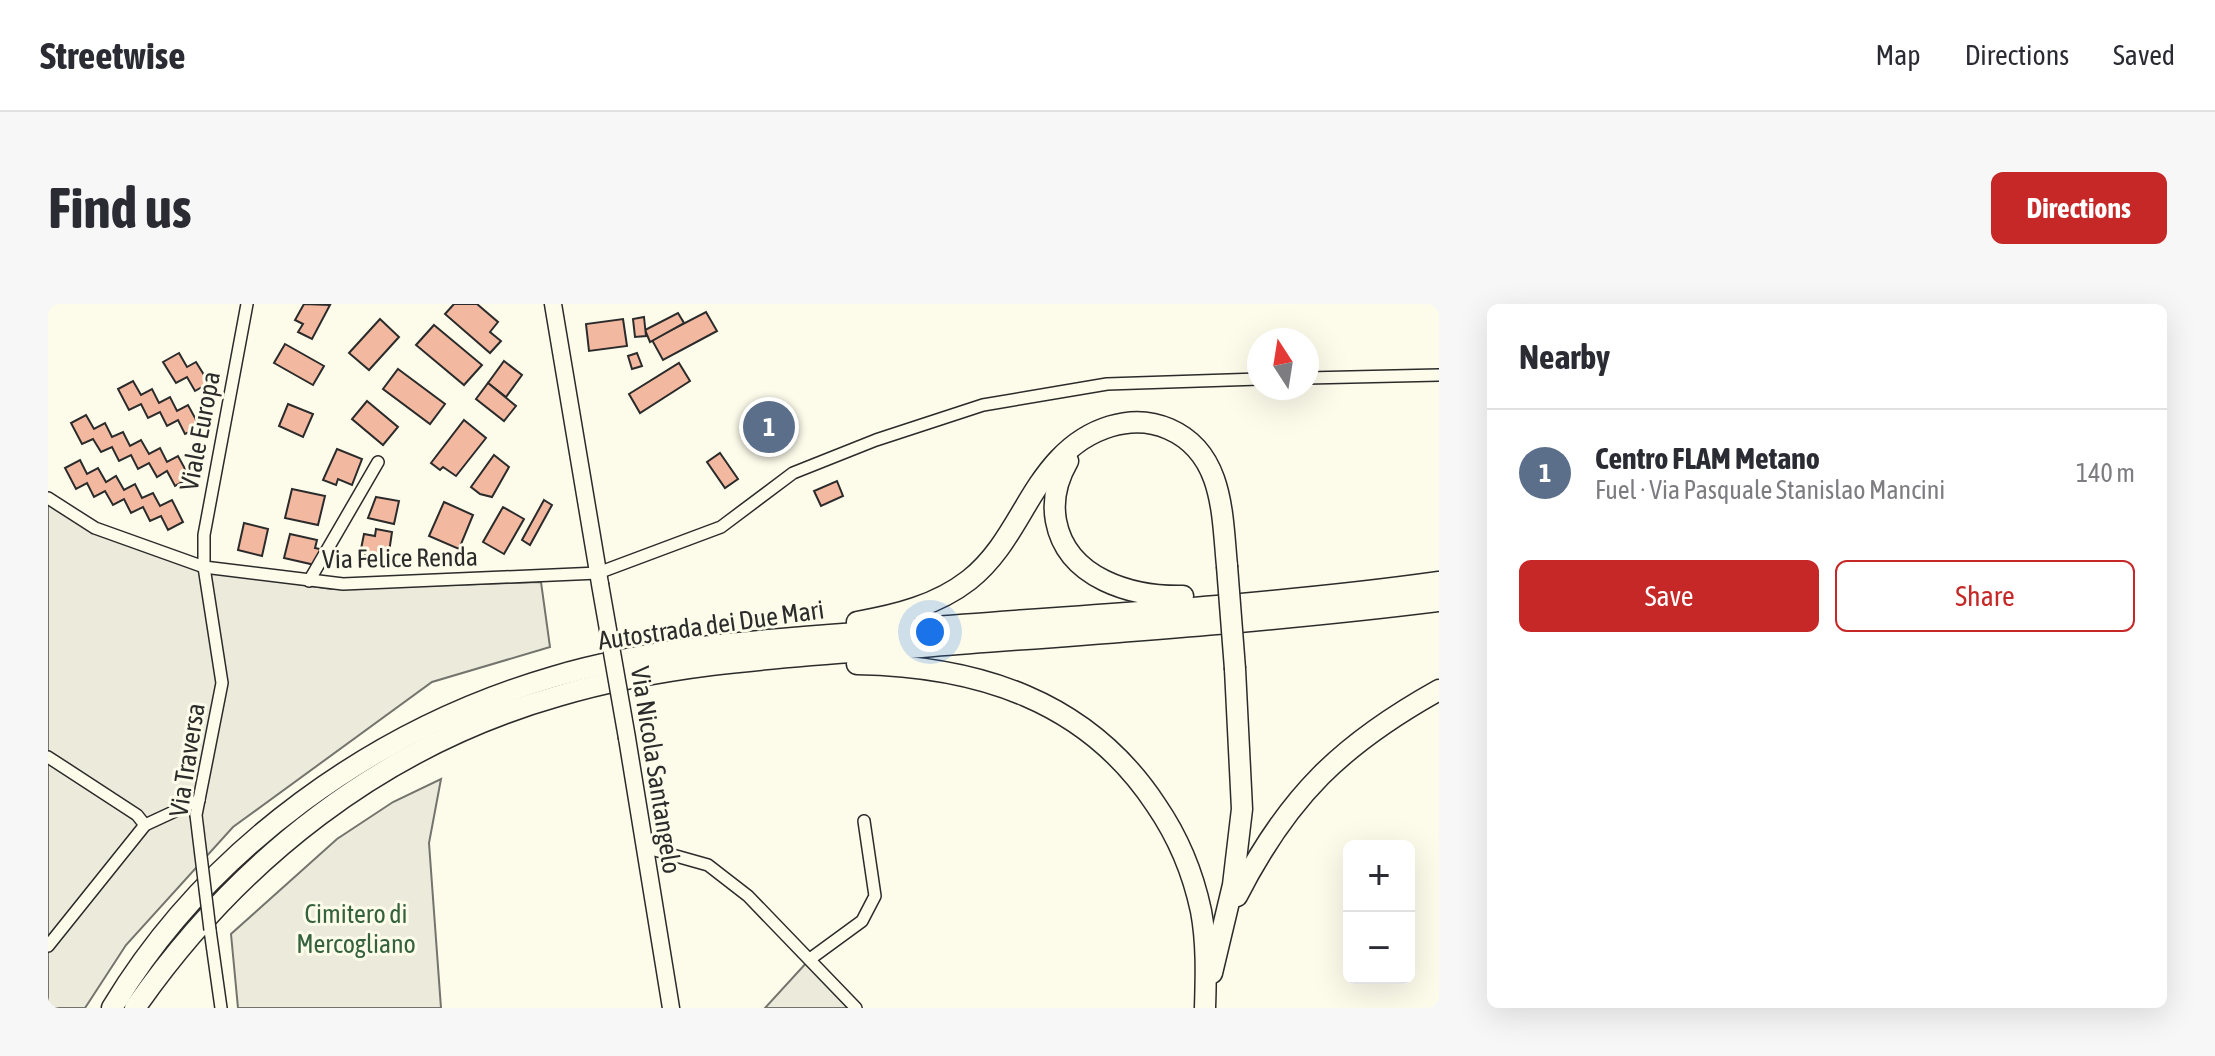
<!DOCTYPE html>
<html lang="en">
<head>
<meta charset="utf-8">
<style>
  :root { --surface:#fff; --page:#f7f7f7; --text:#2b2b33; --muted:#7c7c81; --line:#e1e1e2; --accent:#c62828 }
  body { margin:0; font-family:"Asap Condensed",sans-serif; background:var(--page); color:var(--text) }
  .controls { position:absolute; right:24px; bottom:24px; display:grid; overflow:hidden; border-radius:12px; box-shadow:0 8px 32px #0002 }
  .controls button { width:72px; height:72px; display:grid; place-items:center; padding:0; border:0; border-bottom:2px solid var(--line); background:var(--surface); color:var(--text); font:40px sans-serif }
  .compass { position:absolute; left:1199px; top:24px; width:72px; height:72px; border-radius:50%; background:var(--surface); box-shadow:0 8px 32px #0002; rotate:348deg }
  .you { position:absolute; left:882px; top:328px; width:28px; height:28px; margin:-20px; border:6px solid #fff; border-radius:50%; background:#1a73e8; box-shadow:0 0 0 12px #1a73e833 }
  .badge { display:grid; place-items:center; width:52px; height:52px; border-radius:50%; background:var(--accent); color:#fff; font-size:26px; font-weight:700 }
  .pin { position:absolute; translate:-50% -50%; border:4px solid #fff; box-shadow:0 2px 8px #0006 }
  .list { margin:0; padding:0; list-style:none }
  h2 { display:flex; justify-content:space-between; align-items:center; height:104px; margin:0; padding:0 32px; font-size:34px }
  h2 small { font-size:26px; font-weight:400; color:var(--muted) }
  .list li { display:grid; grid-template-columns:52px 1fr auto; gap:24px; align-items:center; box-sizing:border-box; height:128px; padding:0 32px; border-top:2px solid var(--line) }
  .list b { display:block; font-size:30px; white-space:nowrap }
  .list p { margin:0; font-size:26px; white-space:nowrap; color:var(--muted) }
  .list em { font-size:26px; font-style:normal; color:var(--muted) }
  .actions { display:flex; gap:16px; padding:24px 32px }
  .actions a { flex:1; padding:18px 0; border:2px solid var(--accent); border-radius:12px; text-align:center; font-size:28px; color:var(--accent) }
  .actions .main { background:var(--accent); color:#fff }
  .map { position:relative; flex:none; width:1391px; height:704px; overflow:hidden; border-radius:12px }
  header { display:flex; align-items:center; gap:48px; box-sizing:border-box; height:112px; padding:0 40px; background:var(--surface); border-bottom:2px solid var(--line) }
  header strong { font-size:38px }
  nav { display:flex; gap:44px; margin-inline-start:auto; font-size:28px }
  .intro { display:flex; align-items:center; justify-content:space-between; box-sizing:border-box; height:192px; padding:0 48px }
  h1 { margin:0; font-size:56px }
  .button { padding:20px 36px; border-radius:12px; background:var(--accent); color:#fff; font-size:28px; font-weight:700 }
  main { display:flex; gap:48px; padding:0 48px }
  aside { flex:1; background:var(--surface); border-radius:12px; box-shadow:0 8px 32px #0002 }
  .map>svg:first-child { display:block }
  .green { fill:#ecebdb; stroke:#74746e; stroke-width:2 }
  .parking { fill:#eceadb; stroke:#74746e; stroke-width:2 }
  .building { fill:#f2b8a0; stroke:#2b2b2b; stroke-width:2 }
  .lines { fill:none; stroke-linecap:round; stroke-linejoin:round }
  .minor-casing { stroke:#2b2b2b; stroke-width:14 }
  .secondary-casing { stroke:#2b2b2b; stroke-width:19 }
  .motorway-casing { stroke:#2b2b2b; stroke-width:23 }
  .minor { stroke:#fdfbea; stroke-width:11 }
  .secondary { stroke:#fdfbea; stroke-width:16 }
  .motorway { stroke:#fdfbea; stroke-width:20 }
  .minor-bridge-casing { stroke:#2b2b2b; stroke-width:14; stroke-linecap:butt }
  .secondary-bridge-casing { stroke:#2b2b2b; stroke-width:19; stroke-linecap:butt }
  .motorway-bridge-casing { stroke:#2b2b2b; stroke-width:23; stroke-linecap:butt }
  .minor-bridge { stroke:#fdfbea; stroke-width:11 }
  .secondary-bridge { stroke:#fdfbea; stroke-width:16 }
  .motorway-bridge { stroke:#fdfbea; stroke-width:20 }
  .labels { text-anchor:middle; stroke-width:6; stroke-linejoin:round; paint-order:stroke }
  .street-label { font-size:26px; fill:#2b2b2b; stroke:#fdfbea }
  .park-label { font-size:26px; fill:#34623c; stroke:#fdfbea }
</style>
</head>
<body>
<header>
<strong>Streetwise</strong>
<nav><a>Map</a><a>Directions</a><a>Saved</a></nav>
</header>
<div class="intro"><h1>Find us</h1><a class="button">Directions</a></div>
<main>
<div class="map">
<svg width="1391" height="704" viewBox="0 0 1391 704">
  <rect width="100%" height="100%" fill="#fdfbea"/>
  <g class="green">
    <path d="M0,200L42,227L148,265L283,285L493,278L502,343L384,378L185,523L78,641L37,704H0Z"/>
    <path d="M393,475L381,539L393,704H190L183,630L289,535L345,498Z"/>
  </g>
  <path class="parking" d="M760,657L803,704H717Z"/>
  <g class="building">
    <path d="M256,0L282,1L264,35L250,28L255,20L247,16Z"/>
    <path d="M406,0H429L450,18L442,28L453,37L442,49L397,10Z"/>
    <path d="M658,8L669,27L615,56L604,36Z"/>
    <path d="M630,9L636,19L602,38L597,26Z"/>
    <path d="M596,13L598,32L587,33L585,15Z"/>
    <path d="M332,15L351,33L321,66L301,49Z"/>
    <path d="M575,15L579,42L541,47L538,20Z"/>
    <path d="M386,21L434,61L416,81L368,41Z"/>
    <path d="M237,40L276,62L265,81L226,59Z"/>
    <path d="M131,49L139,63L148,58L161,79L147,87L139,73L128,79L115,58Z"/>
    <path d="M589,49L594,62L584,65L580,52Z"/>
    <path d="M456,57L474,71L458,93L440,79Z"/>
    <path d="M631,59L642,77L592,109L581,90Z"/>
    <path d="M350,65L397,100L382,120L335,85Z"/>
    <path d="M85,77L93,91L104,85L111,99L122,93L129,107L140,101L152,123L137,130L130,116L119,122L112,108L100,114L93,100L81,106L70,85Z"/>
    <path d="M440,79L468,102L456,117L428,95Z"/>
    <path d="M319,97L350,123L335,141L304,115Z"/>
    <path d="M240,100L265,110L255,133L231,122Z"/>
    <path d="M722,107L736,134L721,142L707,115Z"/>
    <path d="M38,111L46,125L57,119L64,133L75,128L82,142L93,136L101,150L112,144L119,158L130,152L142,174L127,182L119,167L109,173L101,159L90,165L83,151L71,157L64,143L53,148L45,135L34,140L23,119Z"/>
    <path d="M416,116L438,134L408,172L395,163L392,166L383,159Z"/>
    <path d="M289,145L314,155L304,181L290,175L288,181L275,176Z"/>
    <path d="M672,149L690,175L677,184L659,158Z"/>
    <path d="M446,151L461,163L444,193L432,190L423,183Z"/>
    <path d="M32,156L39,170L50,164L58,178L68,172L76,186L87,180L94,194L105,189L112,202L124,196L135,218L120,226L113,212L102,217L95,203L83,209L76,195L65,201L57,187L46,193L39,179L28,185L17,164Z"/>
    <path d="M789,177L795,192L773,202L766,187Z"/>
    <path d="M244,185L277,192L270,221L237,214Z"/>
    <path d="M328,193L351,197L346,220L320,214Z"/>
    <path d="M496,196L504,201L482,241L474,236Z"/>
    <path d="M396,198L425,211L411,245L381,232Z"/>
    <path d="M455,203L476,215L456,250L435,238Z"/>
    <path d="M196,219L220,225L214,252L190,246Z"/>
    <path d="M328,225L344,228L340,255L312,250L316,230L327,232Z"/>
    <path d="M242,230L269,236L267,244L276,246L267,261L236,254Z"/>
  </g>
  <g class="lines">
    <defs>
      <g id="minor">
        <path d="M1259,74L1391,71"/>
        <path d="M0,194L47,224L156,263L295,280L550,269L673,223L745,169L828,136L935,101L1059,80L1211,75"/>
        <path d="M261,277L330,158"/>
        <path d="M0,453L89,511L97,521"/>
        <path d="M148,511L174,379L156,263V231L199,0"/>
        <path d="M596,543L660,561L700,592L808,704"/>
        <path d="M162,626L173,704"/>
        <path d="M0,642L97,521L151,496"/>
        <path d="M762,655L814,617L827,592L816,517"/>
      </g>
      <g id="secondary">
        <path d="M505,0L552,280"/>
        <path d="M579,434L623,704"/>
      </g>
      <g id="motorway">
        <path d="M1020,157C1009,176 1004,195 1008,217C1019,275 1084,293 1135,292"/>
        <path d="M809,318C849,311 889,301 921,276C963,243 976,192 1011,155C1039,125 1083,108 1121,125C1176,149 1174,211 1179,262"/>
        <path d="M809,360C929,362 1039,396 1108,501C1130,533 1145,569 1153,607C1159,639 1158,672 1157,704"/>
        <path d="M1189,592C1240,492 1294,440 1391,386"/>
        <path d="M1164,669L1185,581L1194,505L1187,365"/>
        <path d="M64,704C160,544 327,425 505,373C623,338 751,334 874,324C1046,310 1220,302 1391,278"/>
        <path d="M87,704C190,556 334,442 510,392C630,356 761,352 885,342C1054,329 1223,318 1391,297"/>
      </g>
    </defs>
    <use href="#minor" class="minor-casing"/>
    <use href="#secondary" class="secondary-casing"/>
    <use href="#motorway" class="motorway-casing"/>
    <use href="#minor" class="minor"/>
    <use href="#secondary" class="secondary"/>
    <use href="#motorway" class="motorway"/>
    <defs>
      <path id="minor-bridge" d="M148,511L162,626"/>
      <path id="secondary-bridge" d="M552,280L579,434"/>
      <path id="motorway-bridge" d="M1179,262L1187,365"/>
    </defs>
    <use href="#minor-bridge" class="minor-bridge-casing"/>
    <use href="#secondary-bridge" class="secondary-bridge-casing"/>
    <use href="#motorway-bridge" class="motorway-bridge-casing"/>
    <use href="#minor-bridge" class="minor-bridge"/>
    <use href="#secondary-bridge" class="secondary-bridge"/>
    <use href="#motorway-bridge" class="motorway-bridge"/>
  </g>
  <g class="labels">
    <g class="street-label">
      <text transform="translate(152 127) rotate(-79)" y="9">Viale Europa</text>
      <text transform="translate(352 254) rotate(-1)" y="9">Via Felice Renda</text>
      <text transform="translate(663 321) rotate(-8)" y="9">Autostrada dei Due Mari</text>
      <text transform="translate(139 456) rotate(-81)" y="9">Via Traversa</text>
      <text transform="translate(608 466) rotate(81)" y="9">Via Nicola Santangelo</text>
    </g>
    <g class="park-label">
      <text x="308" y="619">Cimitero di<tspan x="308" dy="30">Mercogliano</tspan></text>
    </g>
  </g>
</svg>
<div class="controls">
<button>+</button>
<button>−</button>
</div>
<svg class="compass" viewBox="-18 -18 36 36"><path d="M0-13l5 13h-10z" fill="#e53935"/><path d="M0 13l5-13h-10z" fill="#7c7c81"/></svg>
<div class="you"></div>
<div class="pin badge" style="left:721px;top:123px;background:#5c6f8a">1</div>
</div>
<aside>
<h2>Nearby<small></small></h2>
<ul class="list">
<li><span class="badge" style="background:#5c6f8a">1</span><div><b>Centro FLAM Metano</b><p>Fuel · Via Pasquale Stanislao Mancini</p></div><em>140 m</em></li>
</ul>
<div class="actions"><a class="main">Save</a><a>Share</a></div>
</aside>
</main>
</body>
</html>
